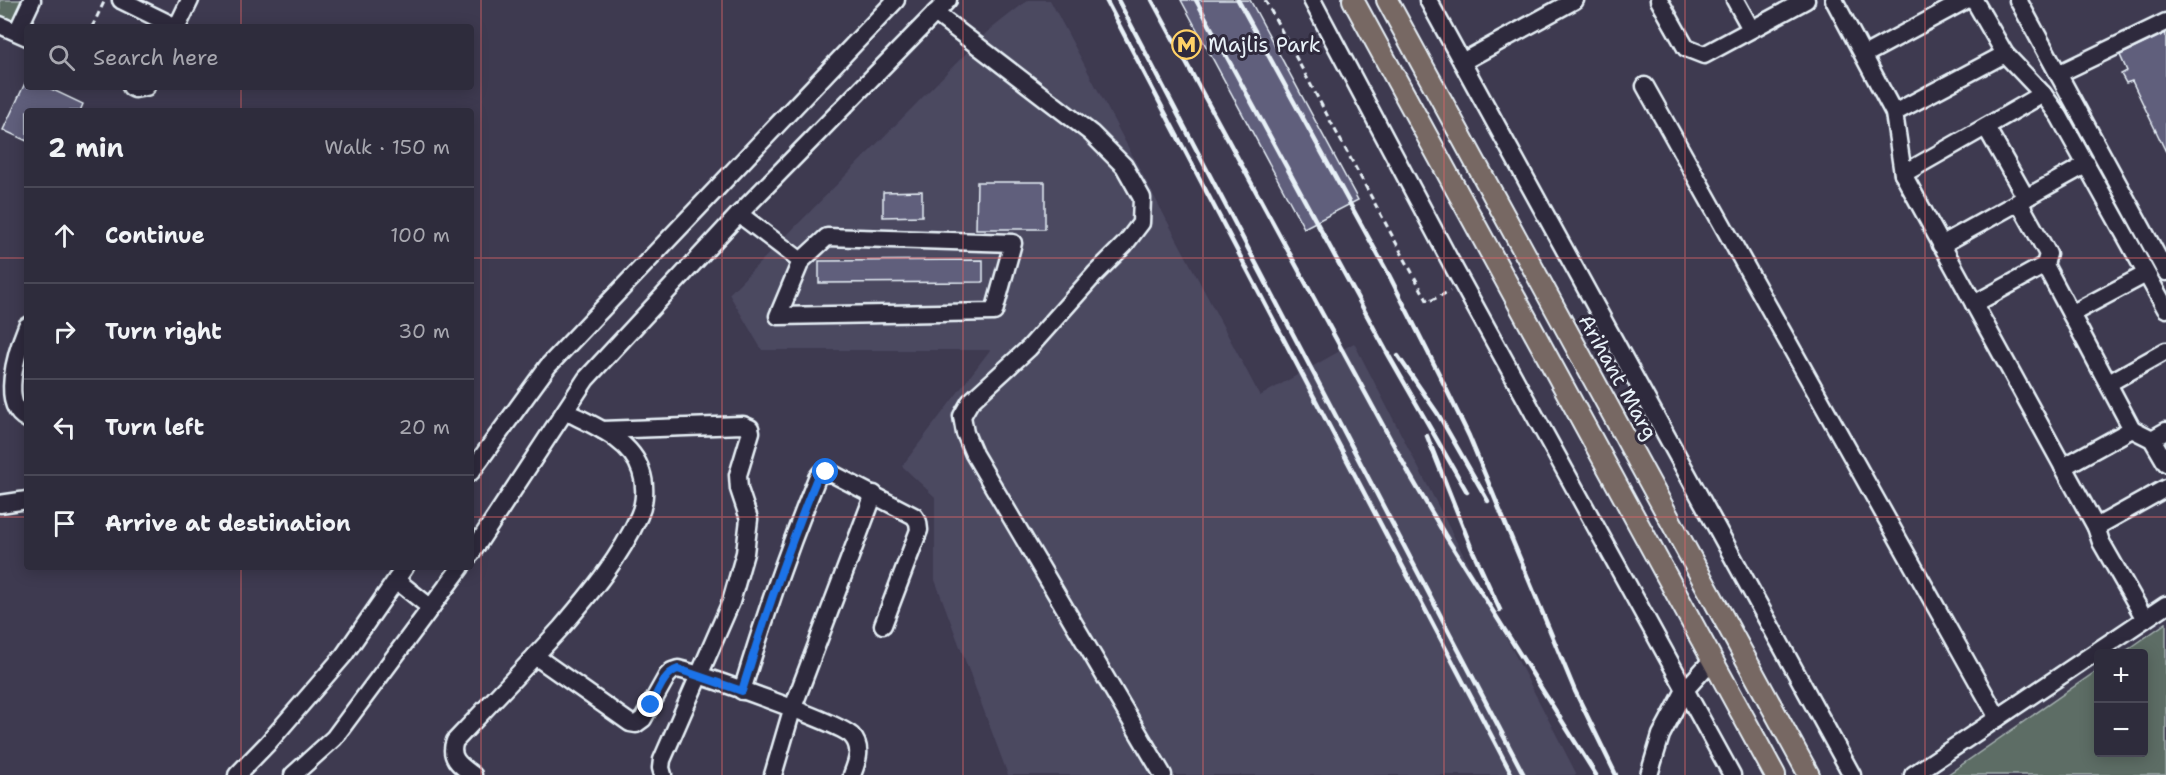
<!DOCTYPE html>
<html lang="en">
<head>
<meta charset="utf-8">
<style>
  :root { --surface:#2e2c3c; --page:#3a3847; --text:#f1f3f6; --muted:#a7a7af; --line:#494856 }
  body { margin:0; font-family:"Shantell Sans",sans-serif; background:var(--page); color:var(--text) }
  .controls { position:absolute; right:18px; bottom:18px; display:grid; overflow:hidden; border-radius:6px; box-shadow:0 3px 15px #0003 }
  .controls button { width:54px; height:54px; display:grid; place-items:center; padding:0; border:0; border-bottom:2px solid var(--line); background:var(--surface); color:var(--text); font:30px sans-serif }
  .stop { position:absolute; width:18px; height:18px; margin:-14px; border:4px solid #1a73e8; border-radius:50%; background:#fff }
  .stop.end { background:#1a73e8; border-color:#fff; box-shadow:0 2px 6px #0008 }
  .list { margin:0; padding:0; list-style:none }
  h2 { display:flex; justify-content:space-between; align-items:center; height:78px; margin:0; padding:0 24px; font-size:26px }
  h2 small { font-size:20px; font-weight:400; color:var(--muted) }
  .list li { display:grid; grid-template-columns:39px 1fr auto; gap:18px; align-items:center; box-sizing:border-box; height:96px; padding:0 24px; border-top:2px solid var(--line) }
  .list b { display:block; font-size:22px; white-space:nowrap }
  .list em { font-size:20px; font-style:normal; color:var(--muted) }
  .icon { flex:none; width:33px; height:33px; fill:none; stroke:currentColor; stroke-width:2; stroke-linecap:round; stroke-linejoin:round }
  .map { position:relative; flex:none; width:2166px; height:775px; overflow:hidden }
  .search { position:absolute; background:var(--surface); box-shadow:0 3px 15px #0003; left:24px; top:24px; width:450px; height:66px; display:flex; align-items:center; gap:15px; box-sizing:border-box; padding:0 21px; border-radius:6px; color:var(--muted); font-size:22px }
  .panel { position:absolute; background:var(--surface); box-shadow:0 3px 15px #0003; left:24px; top:108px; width:450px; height:462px; border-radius:6px }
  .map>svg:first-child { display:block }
  .built { fill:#4b4860 }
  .green { fill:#5d6d65; stroke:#a2afae; stroke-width:1.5 }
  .building { fill:#605e7c; stroke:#e8f1f8; stroke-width:1.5 }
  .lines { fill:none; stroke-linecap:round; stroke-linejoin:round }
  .minor-casing { stroke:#e8f1f8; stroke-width:21 }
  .major-casing { stroke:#e8f1f8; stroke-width:24 }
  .path { stroke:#e8f1f8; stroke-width:3; stroke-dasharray:6 4.5; stroke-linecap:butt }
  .minor { stroke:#2f2a3d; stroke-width:16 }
  .major { stroke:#776864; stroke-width:20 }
  .rail { stroke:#e8f1f8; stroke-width:4.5 }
  .route { stroke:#1a73e8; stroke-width:8 }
  .grid { fill:none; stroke:#db6466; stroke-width:1.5; stroke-opacity:0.55 }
  .labels { text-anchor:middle; stroke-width:6; stroke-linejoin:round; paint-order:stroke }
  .poi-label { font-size:21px; fill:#e8f1f8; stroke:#2f2a3d; text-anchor:start }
  .street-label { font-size:21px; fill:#e8f1f8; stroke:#2f2a3d }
</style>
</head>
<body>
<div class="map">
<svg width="2166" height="775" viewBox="0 0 2166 775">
  <rect width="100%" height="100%" fill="#3e3a50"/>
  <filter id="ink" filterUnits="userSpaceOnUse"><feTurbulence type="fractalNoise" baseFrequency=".0167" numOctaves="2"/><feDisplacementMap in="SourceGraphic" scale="12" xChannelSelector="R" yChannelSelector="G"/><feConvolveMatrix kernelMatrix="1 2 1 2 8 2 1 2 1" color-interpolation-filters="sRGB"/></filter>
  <g filter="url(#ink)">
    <path class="built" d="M1028,0H1050L1260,396L1354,343L1577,775H1008L935,580V497L902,466L990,350H762L729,294L986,33Z"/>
    <g class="green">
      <path d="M0,0H23L12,23L0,18Z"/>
      <path d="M2166,623V775H1947L2098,670V752H2144V654L2123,653Z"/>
    </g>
    <g class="building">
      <path d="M1181,0H1250L1358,200L1304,228Z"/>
      <path d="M2166,33V152L2132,81L2126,83L2121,74L2127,71L2120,55Z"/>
      <path d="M27,79V87H47L83,104L80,111H27V141L3,130Z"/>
      <path d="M977,182H1045V229H976Z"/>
      <path d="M922,191V216L883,217V192Z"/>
      <path d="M983,260V282L819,283V261Z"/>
    </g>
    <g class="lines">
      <defs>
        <g id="minor">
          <path d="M121,0L176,27"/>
          <path d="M1312,0L1455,270L1732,775"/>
          <path d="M1428,0L1852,775"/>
          <path d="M1659,0L1686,48L1704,55L1806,0"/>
          <path d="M1735,0L1751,29"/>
          <path d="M1834,0L1894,113L1903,174L2096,527L2101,542L2145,619L1913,775"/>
          <path d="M1974,0L2005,54L2043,94L2059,116L2166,309"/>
          <path d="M2018,0L2166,272"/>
          <path d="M935,13L1091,133L1124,166L1142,198L1141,223L1125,244L1095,274L1029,348L970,402L962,416L965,433L974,454L1163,775"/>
          <path d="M0,25L27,37"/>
          <path d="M177,27L190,0"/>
          <path d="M17,32L32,0"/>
          <path d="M1864,55L1966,0"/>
          <path d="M1462,62L1575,0"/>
          <path d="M2058,74L2166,22"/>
          <path d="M1645,86L1998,718"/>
          <path d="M131,87L135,89L146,87"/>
          <path d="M1894,113L2005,54"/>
          <path d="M1986,127L2026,198"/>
          <path d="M1903,174L2043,94"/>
          <path d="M2019,202L2048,254L2045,265"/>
          <path d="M739,214L801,261L827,237L1013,243L994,312L778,316L801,261"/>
          <path d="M1941,245L2087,164"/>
          <path d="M1974,304L2045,265L2132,429L2063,467"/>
          <path d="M2071,314L2146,274"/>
          <path d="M27,326C16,353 0,406 27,419"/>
          <path d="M2109,383L2166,351"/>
          <path d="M2132,429L2152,439L2166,463"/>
          <path d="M602,430L743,425L750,428L751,432L738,475L739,489L749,519L745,553L731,602L662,760L661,768L663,775"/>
          <path d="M2152,439L2166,431"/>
          <path d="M471,472L548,366L896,0"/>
          <path d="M0,504L27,500"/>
          <path d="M2096,527L2166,488"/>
          <path d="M471,554L586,379L739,214L948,0"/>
          <path d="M396,580L431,608"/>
          <path d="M2145,619L2166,605"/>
          <path d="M535,656L630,723L636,724L643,719L667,676L672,671L678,669C702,675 841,723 852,736C863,748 857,762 852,775"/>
          <path d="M742,691C764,618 788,549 817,478L820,474L831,473L914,516L918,522L919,530L883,625"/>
          <path d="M237,775L268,743L344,655L405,567"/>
          <path d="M293,775L334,738L461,567"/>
          <path d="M473,775C461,766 448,758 455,741C490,704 526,666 561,628C590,594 620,558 639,516C645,503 646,485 641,471C631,439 592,425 565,411"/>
          <path d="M773,775L792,710L874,494"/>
          <path d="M1649,775L1661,735L1685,690L1712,660"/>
        </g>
        <g id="major">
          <path d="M1353,0L1775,775"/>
          <path d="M1387,0L1809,775"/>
        </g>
      </defs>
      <use href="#minor" class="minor-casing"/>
      <use href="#major" class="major-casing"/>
      <g class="path">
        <path d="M1265,0L1428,302L1450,291"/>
        <path d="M92,27L105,0"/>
      </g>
      <use href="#minor" class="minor"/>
      <use href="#major" class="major"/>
      <g class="rail">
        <path d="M1106,0L1512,775"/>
        <path d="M1118,0L1524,775"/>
        <path d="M1152,0L1411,477L1445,535L1596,775"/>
        <path d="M1196,0L1389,356L1467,492"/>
        <path d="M1238,0L1389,275L1439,374L1469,436L1575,691L1616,775"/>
        <path d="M1398,356L1438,414L1488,501"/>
        <path d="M1427,436L1471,547L1500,610"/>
      </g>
    </g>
  </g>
  <g class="lines" filter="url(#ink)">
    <path class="route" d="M651,705C658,692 664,673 678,669L742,691C764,619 788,548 817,478L820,474L826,472"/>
  </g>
  <path class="grid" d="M241,0V27M481,0V775M722,0V775M963,0V775M1203,0V775M1444,0V775M1685,0V775M1925,0V775M241,87V111M0,258H27M471,258H2166M0,517H27M471,517H2166M241,567V775"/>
  <defs>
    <symbol id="metro-ring" viewBox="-11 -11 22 22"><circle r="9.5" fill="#2f2a3d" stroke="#ffd166" stroke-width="1.5"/><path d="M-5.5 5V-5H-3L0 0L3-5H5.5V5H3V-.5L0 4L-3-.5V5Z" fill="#ffd166"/></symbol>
  </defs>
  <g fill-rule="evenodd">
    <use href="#metro-ring" x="1170" y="28" width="33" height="33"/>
  </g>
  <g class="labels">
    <g class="poi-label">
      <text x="1208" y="52">Majlis Park</text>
    </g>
    <g class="street-label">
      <text transform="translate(1618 377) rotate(61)" y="7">Arihant Marg</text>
    </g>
  </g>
</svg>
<div class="controls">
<button>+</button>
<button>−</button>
</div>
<div class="stop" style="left:826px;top:472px"></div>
<div class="stop end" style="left:651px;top:705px"></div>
<div class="search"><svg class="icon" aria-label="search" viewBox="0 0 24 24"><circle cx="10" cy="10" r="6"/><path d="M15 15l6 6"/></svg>Search here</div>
<section class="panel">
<h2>2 min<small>Walk · 150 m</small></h2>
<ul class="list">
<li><svg class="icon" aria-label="ahead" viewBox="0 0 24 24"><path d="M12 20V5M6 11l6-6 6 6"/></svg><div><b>Continue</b></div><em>100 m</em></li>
<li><svg class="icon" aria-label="right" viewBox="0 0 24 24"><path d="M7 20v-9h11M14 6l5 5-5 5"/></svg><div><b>Turn right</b></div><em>30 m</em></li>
<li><svg class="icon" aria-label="left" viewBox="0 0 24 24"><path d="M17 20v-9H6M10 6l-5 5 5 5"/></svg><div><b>Turn left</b></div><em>20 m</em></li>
<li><svg class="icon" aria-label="arrive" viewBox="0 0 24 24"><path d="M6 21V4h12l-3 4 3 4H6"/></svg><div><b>Arrive at destination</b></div></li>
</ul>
</section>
</div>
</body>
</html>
